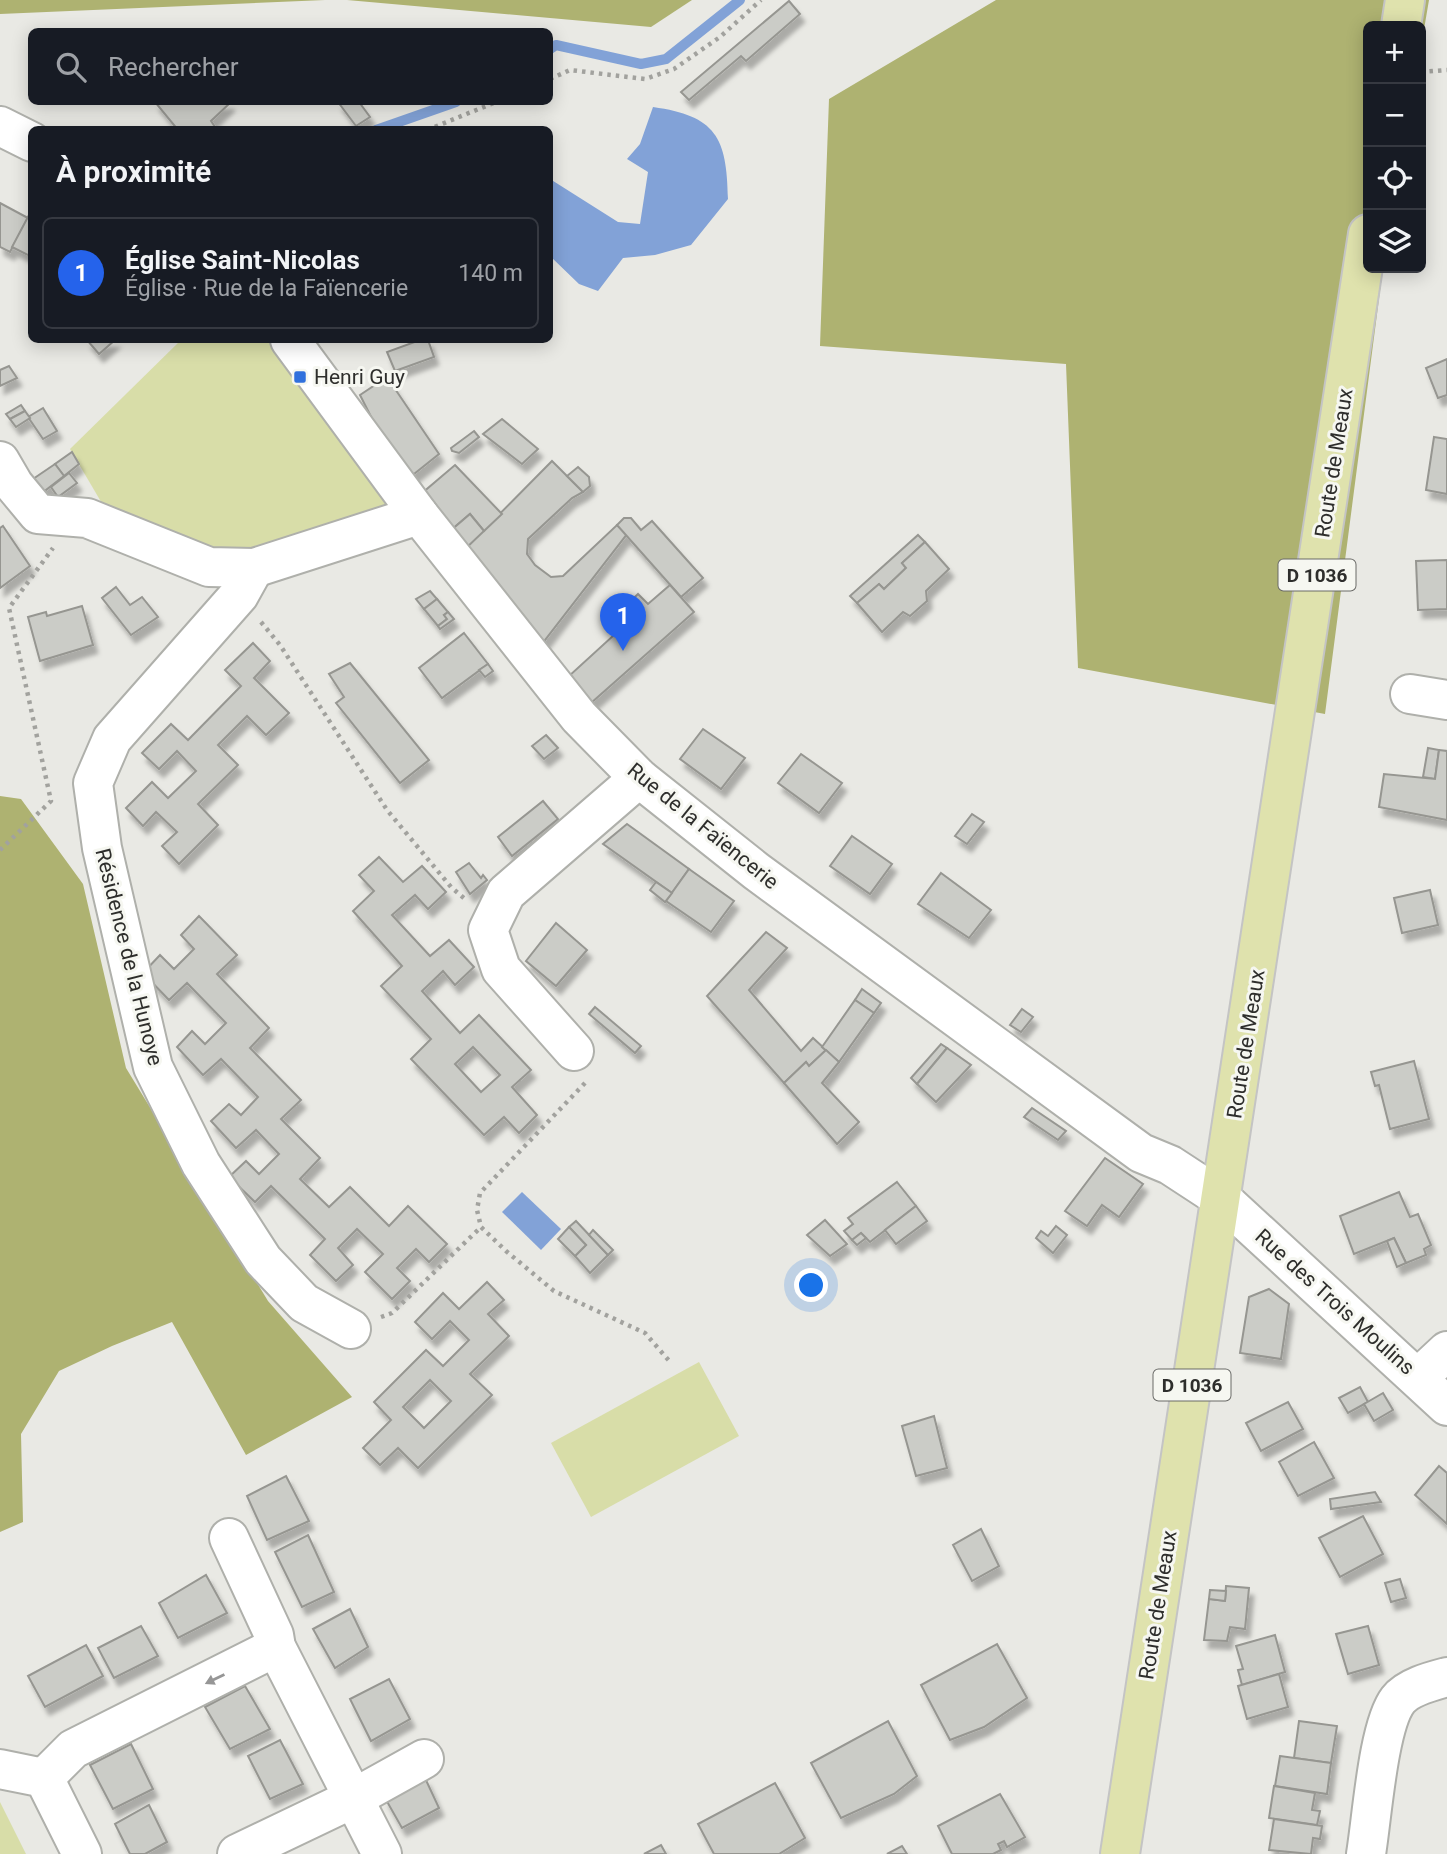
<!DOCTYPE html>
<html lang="fr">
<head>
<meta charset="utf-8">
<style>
  :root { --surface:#171b24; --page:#242831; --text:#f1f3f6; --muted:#9ea1a6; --line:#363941; --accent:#2563eb }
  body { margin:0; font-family:Roboto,sans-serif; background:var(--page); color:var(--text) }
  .controls { position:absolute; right:21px; top:21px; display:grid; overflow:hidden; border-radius:10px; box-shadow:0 4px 18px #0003 }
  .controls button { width:63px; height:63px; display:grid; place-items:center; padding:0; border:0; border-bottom:2px solid var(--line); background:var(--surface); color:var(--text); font:35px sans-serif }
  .you { position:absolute; left:812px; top:1286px; width:24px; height:24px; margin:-18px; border:5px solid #fff; border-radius:50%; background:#1a73e8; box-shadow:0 0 0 10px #1a73e833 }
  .badge { display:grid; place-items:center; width:46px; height:46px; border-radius:50%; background:var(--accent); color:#fff; font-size:23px; font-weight:700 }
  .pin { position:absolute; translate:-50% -58px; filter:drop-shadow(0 2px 4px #0008) }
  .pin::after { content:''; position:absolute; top:37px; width:24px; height:21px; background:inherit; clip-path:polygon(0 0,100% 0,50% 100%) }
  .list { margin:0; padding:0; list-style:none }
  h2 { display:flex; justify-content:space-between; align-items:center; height:91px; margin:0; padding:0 28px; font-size:30px }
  h2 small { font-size:23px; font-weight:400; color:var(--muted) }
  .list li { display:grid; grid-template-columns:46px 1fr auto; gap:21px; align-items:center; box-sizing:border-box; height:112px; margin:0 14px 14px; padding:0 14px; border:2px solid var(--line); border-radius:10px }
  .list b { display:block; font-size:26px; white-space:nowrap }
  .list p { margin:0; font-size:23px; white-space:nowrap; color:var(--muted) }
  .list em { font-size:23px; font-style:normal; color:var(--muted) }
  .icon { flex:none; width:38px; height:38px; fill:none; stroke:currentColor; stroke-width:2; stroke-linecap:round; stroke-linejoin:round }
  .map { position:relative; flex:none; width:1447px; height:1854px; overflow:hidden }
  .search { position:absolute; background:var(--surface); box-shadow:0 4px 18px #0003; left:28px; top:28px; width:525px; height:77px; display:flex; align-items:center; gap:18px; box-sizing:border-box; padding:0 24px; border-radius:10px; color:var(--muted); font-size:26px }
  .panel { position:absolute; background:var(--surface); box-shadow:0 4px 18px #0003; left:28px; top:126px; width:525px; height:217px; border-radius:10px }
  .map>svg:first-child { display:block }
  .green { fill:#d8dda8 }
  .forest { fill:#aeb271 }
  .water { fill:#82a2d7 }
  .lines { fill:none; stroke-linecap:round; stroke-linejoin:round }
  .stream { stroke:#82a2d7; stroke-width:10 }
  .building { fill:#cbccc7; stroke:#969691; stroke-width:2; fill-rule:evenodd; filter:url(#shadow) }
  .minor-casing { stroke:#afb0ab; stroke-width:42 }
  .major-casing { stroke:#c4c4c4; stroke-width:42 }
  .path { stroke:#a2a29e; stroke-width:4.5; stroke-dasharray:3.5 5; stroke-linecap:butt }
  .minor { stroke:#fff; stroke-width:38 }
  .major { stroke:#dfe2ad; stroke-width:38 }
  .oneway { fill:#969696 }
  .poi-dot { fill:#3070dd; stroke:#f6f7f1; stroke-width:2.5 }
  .labels { text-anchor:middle; stroke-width:6; stroke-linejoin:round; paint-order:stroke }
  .shield { fill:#f6f7f1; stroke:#6a6a67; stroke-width:2 }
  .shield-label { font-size:19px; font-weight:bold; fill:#2e2e2c }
  .poi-label { font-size:21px; fill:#2e2e2c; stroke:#f6f7f1; text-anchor:start }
  .street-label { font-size:21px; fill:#2e2e2c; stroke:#f6f7f1 }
</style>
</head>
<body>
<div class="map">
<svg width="1447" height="1854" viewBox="0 0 1447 1854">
  <defs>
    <filter id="shadow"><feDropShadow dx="4.5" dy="8" stdDeviation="2" flood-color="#0004"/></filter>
  </defs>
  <rect width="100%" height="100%" fill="#e9e9e4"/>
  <g class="green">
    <path d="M181,340H270L399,510L253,552H198L110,517L70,449Z"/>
    <path d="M699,1362L739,1436L591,1517L551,1443Z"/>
    <path d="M0,1802L26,1854H0Z"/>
  </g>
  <g class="forest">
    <path d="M0,0H325L0,14Z"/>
    <path d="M347,0H692L651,27Z"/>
    <path d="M996,0H1429L1421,47V26H1368V268H1383L1325,714L1078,668L1066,364L820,346L829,99Z"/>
    <path d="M0,796L21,799L83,884L126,1068L268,1301L352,1397L246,1455L172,1322L112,1346L59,1371L21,1434L23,1522L0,1532Z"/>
  </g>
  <g class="water">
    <path d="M653,107C716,116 727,137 728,199L691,245L655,255L623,258L598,291L579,284L550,256V179L618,222L640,224L648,172L627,159L640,144Z"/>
    <path d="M522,1192L561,1229L541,1250L502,1212Z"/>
  </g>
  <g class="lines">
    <g class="stream">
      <path d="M550,49L556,45L641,64L666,59L740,0"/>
      <path d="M376,130L456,102"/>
    </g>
  </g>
  <g class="building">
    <path d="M789,1L800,14L746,61L741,56L689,100L681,92Z"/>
    <path d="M155,102H229L230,103L211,121L217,130H178Z"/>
    <path d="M338,102H359L370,117L356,126Z"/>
    <path d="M0,203L28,218L10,252L0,247Z"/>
    <path d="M29,215L32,216V257L12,247Z"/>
    <path d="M87,340H115L99,354Z"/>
    <path d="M420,340H428L434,357L395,371L387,352Z"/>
    <path d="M1447,359V395L1438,398L1426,368Z"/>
    <path d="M9,366L17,378L0,386V370Z"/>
    <path d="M387,377L439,454L409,478L395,464L360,395Z"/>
    <path d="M21,405L25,411L10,419L6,414Z"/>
    <path d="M43,408L57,431L43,439L28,417Z"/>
    <path d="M25,411L30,418L16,427L10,419Z"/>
    <path d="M502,419L538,449L522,464L483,434Z"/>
    <path d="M474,431L479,437L459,453L452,451L451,448Z"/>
    <path d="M1434,437L1447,439V494L1426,490Z"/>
    <path d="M72,452L79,464L64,476L55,464Z"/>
    <path d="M552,461L583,492L572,498L528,539L527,554L535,565L551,577L563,576L617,525L627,534L538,649L463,551Z"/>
    <path d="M55,464L64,476L42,493L33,479Z"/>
    <path d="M455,465L502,514L484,531L470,514L449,532L421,494Z"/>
    <path d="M578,467L589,477L590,486L583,492L567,476Z"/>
    <path d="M69,473L77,483L58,497L51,487Z"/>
    <path d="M470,514L484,531L463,551L449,532Z"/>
    <path d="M624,518H631L641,530L652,521L703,578L681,597L617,525Z"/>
    <path d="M3,526L30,566L0,588V528Z"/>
    <path d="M918,535L925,542L902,563L906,568L884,589L879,584L857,603L850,596Z"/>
    <path d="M925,542L949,569L926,591L927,601L910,616L903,612L882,632L857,603L879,584L884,589L906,568L902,563Z"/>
    <path d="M1447,560V609L1418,610L1416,561Z"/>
    <path d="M670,585L694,612L591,703L569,676L625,625L616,615L638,594L648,604Z"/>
    <path d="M116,587L130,605L142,597L158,617L131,635L102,598Z"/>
    <path d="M430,591L437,599L424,609L416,599Z"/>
    <path d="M437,599L448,612L444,615L447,619L438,626L424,609Z"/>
    <path d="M82,606L93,645L40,661L28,617L46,612L47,616Z"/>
    <path d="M448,612L454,619L440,629L438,626L447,619L444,615Z"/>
    <path d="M464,633L488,664L442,698L419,668Z"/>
    <path d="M253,643L270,661L254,678L289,713L266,735L247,716L218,745L238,765L198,804L218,825L179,864L162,846L177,832L156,812L143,826L126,808L152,782L168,798L196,771L177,751L159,769L142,753L171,724L188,740L241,686L225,670Z"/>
    <path d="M350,663L429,760L400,783L336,703L344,697L329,674Z"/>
    <path d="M488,664L493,671L485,677L479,670Z"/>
    <path d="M703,729L745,758L721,789L680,759Z"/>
    <path d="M546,735L558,748L544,759L532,746Z"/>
    <path d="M1428,748L1439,750L1435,779L1423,777Z"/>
    <path d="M1439,750L1447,751V820L1379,807L1384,774L1435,779Z"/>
    <path d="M801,754L842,783L819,813L778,783Z"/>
    <path d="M543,801L558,819L512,856L498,837Z"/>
    <path d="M972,814L984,822L967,844L955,836Z"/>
    <path d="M627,824L689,869L672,893L603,844Z"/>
    <path d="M852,836L892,864L870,894L830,866Z"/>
    <path d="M379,857L403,882L422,866L446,892L428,909L415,895L392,915L430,956L449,940L474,967L455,985L443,971L422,991L460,1033L479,1015L531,1070L512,1087L537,1115L519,1133L504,1117L484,1135L411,1059L431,1039L381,986L402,966L353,911L374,891L359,875ZM473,1047L500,1075L481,1092L455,1064Z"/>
    <path d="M469,863L481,878L483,875L487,880L470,894L456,872Z"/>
    <path d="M689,869L734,901L711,932L666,901Z"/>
    <path d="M941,873L991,910L969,938L918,904Z"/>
    <path d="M656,882L672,893L665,902L650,890Z"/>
    <path d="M1430,890L1438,925L1402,933L1394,898Z"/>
    <path d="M199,916L237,955L217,974L269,1028L250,1048L301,1100L281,1119L320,1158L300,1179L329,1207L350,1187L389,1226L408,1206L447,1244L429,1262L416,1249L397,1268L410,1281L392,1299L365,1272L383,1254L357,1229L338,1248L353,1265L336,1281L310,1255L325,1239L271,1186L255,1202L229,1177L246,1161L259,1174L279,1154L256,1130L236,1148L211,1121L229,1104L241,1115L258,1097L221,1059L203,1075L177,1047L192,1031L205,1044L226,1023L187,983L169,1000L143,973L160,955L174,969L194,949L181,935Z"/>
    <path d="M556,923L587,950L556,986L526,961Z"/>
    <path d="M766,932L787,948L749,990L801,1051L813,1038L826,1050L809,1066L806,1062L784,1083L707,996Z"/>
    <path d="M862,989L881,1003L874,1013L855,1000Z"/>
    <path d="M855,1000L874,1013L839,1062L822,1047Z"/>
    <path d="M595,1007L641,1046L635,1053L589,1014Z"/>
    <path d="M1022,1009L1033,1017L1021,1032L1010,1025Z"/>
    <path d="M941,1044L947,1048L917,1084L911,1078Z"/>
    <path d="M947,1048L971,1065L936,1102L917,1084Z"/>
    <path d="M826,1050L839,1062L822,1083L859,1122L837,1144L784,1083L806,1062L809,1066Z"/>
    <path d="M1414,1061L1429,1119L1390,1129L1379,1085L1375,1086L1371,1072Z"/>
    <path d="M1032,1108L1066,1131L1058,1140L1024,1117Z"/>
    <path d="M1105,1158L1143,1184L1119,1217L1102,1205L1087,1226L1065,1211Z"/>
    <path d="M897,1182L916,1206L870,1242L861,1233L852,1240L844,1231L853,1224L848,1218Z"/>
    <path d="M1399,1192L1410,1217L1418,1214L1431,1245L1424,1249L1426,1255L1406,1263L1394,1238L1354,1254L1340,1216Z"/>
    <path d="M916,1206L927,1221L896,1244L885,1230Z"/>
    <path d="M825,1220L847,1244L830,1256L807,1235Z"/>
    <path d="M576,1221L608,1255L590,1273L575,1256L586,1245L569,1227Z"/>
    <path d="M1056,1226L1067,1235L1053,1253L1036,1238L1041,1231L1048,1236Z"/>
    <path d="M569,1227L586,1245L575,1256L558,1239Z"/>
    <path d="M593,1230L613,1250L608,1255L589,1235Z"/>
    <path d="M861,1233L866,1238L857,1245L852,1240Z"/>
    <path d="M1394,1238L1406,1263L1397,1267L1387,1241Z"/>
    <path d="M487,1282L504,1300L488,1314L509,1336L470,1374L492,1395L418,1468L398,1448L380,1465L363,1448L391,1420L374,1402L426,1350L443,1366L469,1340L450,1321L432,1339L415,1322L443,1293L459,1309ZM430,1380L451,1401L424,1428L403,1407Z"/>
    <path d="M1269,1289L1289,1304L1281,1359L1240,1353L1249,1297Z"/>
    <path d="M1360,1387L1368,1402L1348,1413L1339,1398Z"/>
    <path d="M1383,1393L1393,1410L1374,1421L1364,1404Z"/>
    <path d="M1288,1402L1303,1429L1261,1451L1246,1423Z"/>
    <path d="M934,1416L947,1468L916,1476L902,1426Z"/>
    <path d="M1314,1442L1334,1478L1298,1496L1279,1462Z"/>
    <path d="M1439,1466L1447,1473V1524L1415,1495Z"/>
    <path d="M286,1476L309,1521L267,1540L247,1496Z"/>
    <path d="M1375,1492L1381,1502L1331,1509L1330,1499Z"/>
    <path d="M1363,1516L1383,1554L1340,1577L1319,1538Z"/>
    <path d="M981,1529L999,1566L972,1581L953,1545Z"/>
    <path d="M308,1535L334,1592L302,1607L275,1552Z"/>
    <path d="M206,1575L227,1613L178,1638L159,1603Z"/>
    <path d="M1400,1579L1406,1598L1391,1602L1385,1583Z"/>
    <path d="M1226,1586L1249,1588L1245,1629L1230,1627L1227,1641L1204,1640L1209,1599L1225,1601Z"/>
    <path d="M1210,1590L1226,1591L1225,1601L1209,1599Z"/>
    <path d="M350,1609L368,1647L335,1668L313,1629Z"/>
    <path d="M141,1626L158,1656L114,1678L98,1648Z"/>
    <path d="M1368,1626L1379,1665L1348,1674L1336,1634Z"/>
    <path d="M1275,1635L1285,1672L1242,1685L1238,1670L1243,1669L1236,1646Z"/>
    <path d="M997,1644L1027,1698L984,1727L950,1740L921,1685Z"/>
    <path d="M86,1645L103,1676L45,1707L28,1676Z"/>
    <path d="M1279,1674L1288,1707L1247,1719L1238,1686Z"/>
    <path d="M389,1679L410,1719L371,1741L350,1699Z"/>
    <path d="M245,1686L270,1729L230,1749L205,1707Z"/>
    <path d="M888,1721L917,1776L894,1794L841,1818L811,1763Z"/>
    <path d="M1299,1721L1337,1726L1331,1763L1294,1758Z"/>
    <path d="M280,1740L303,1784L270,1799L248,1756Z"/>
    <path d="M131,1744L153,1789L113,1809L90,1765Z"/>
    <path d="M1280,1756L1331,1763L1327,1794L1275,1786Z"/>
    <path d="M425,1778L439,1808L402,1828L385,1798Z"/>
    <path d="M775,1783L805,1838L779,1854H714L698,1824Z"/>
    <path d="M1274,1786L1315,1793L1312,1810L1320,1811L1317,1825L1269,1818Z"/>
    <path d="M1000,1794L1025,1837L1007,1847L1004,1841L998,1844L1001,1850L993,1854H952L938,1826Z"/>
    <path d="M149,1805L167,1842L145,1854H130L115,1824Z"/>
    <path d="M1274,1819L1322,1826L1320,1839L1313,1838L1311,1854L1269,1850Z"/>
    <path d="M661,1845L666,1854H644Z"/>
    <path d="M902,1846L907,1854H887Z"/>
  </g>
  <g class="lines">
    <defs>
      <g id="minor">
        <path d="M0,126L32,142"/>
        <path d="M290,340L419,515L579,717L639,778L756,871L1141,1153L1170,1165L1222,1199L1447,1406"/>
        <path d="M0,461L14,485L38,514L87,518L209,567L254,568L419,515"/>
        <path d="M254,568L239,595L112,739L93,783L102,848L153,1067L201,1164L263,1260L304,1303L351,1329"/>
        <path d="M1410,694L1447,700"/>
        <path d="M574,1051L501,969L488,930L506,893L639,778"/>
        <path d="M1418,1378L1447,1351"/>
        <path d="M229,1538L274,1635L276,1647L382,1854"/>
        <path d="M0,1769L44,1778L82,1854"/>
        <path d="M44,1778L73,1749L276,1647"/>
        <path d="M237,1854L354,1798L424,1759"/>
        <path d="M1366,1854C1372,1818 1378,1726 1398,1700C1408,1687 1432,1681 1447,1677"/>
      </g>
      <g id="major">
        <path d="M1401,26L1405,0"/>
        <path d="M1120,1854L1368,234"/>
      </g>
    </defs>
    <use href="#minor" class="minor-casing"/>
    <use href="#major" class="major-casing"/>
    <g class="path">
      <path d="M1421,72L1447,70"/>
      <path d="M550,79L570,70L645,79L674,69L720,37L761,0"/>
      <path d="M427,130L496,102"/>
      <path d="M261,622L280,645L387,810L451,887L465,899"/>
      <path d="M0,850L51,801L9,608L53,548"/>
      <path d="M585,1083L480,1193L477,1210L481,1227L506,1251L554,1291L645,1333L671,1363"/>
      <path d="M381,1317L392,1313L481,1227"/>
    </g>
    <use href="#minor" class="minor"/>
    <use href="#major" class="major"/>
  </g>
  <defs><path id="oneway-solid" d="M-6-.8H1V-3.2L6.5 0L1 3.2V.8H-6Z" transform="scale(1.75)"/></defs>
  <use class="oneway" href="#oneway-solid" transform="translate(215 1679) rotate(154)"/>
  <rect class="poi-dot" x="293" y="370" width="14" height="14" rx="3.5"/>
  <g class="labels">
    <g class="shield">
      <rect x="1278.5" y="559.5" width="77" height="31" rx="5"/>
      <rect x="1153.5" y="1369.5" width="77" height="31" rx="5"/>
    </g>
    <g class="shield-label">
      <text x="1317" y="582">D 1036</text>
      <text x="1192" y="1392">D 1036</text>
    </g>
    <g class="poi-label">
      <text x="314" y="384">Henri Guy</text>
    </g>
    <g class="street-label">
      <text transform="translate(1334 463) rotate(-81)" y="7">Route de Meaux</text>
      <text transform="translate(703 826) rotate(39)" y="7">Rue de la Faïencerie</text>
      <text transform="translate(129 957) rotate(76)" y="7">Résidence de la Hunoye</text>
      <text transform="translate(1246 1044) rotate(-81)" y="7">Route de Meaux</text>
      <text transform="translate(1335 1302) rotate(42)" y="7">Rue des Trois Moulins</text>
      <text transform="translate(1158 1605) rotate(-81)" y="7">Route de Meaux</text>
    </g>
  </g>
</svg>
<div class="controls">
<button>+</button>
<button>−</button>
<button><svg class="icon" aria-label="locate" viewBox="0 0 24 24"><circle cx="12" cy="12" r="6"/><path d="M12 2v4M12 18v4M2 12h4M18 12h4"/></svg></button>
<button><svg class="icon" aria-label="layers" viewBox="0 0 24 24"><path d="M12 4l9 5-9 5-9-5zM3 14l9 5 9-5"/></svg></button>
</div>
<div class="you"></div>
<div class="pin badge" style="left:623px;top:651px">1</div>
<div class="search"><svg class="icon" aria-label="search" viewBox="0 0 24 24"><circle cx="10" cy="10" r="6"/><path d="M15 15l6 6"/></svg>Rechercher</div>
<section class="panel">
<h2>À proximité<small></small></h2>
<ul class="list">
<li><span class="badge">1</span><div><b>Église Saint-Nicolas</b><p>Église · Rue de la Faïencerie</p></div><em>140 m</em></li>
</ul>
</section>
</div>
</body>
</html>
